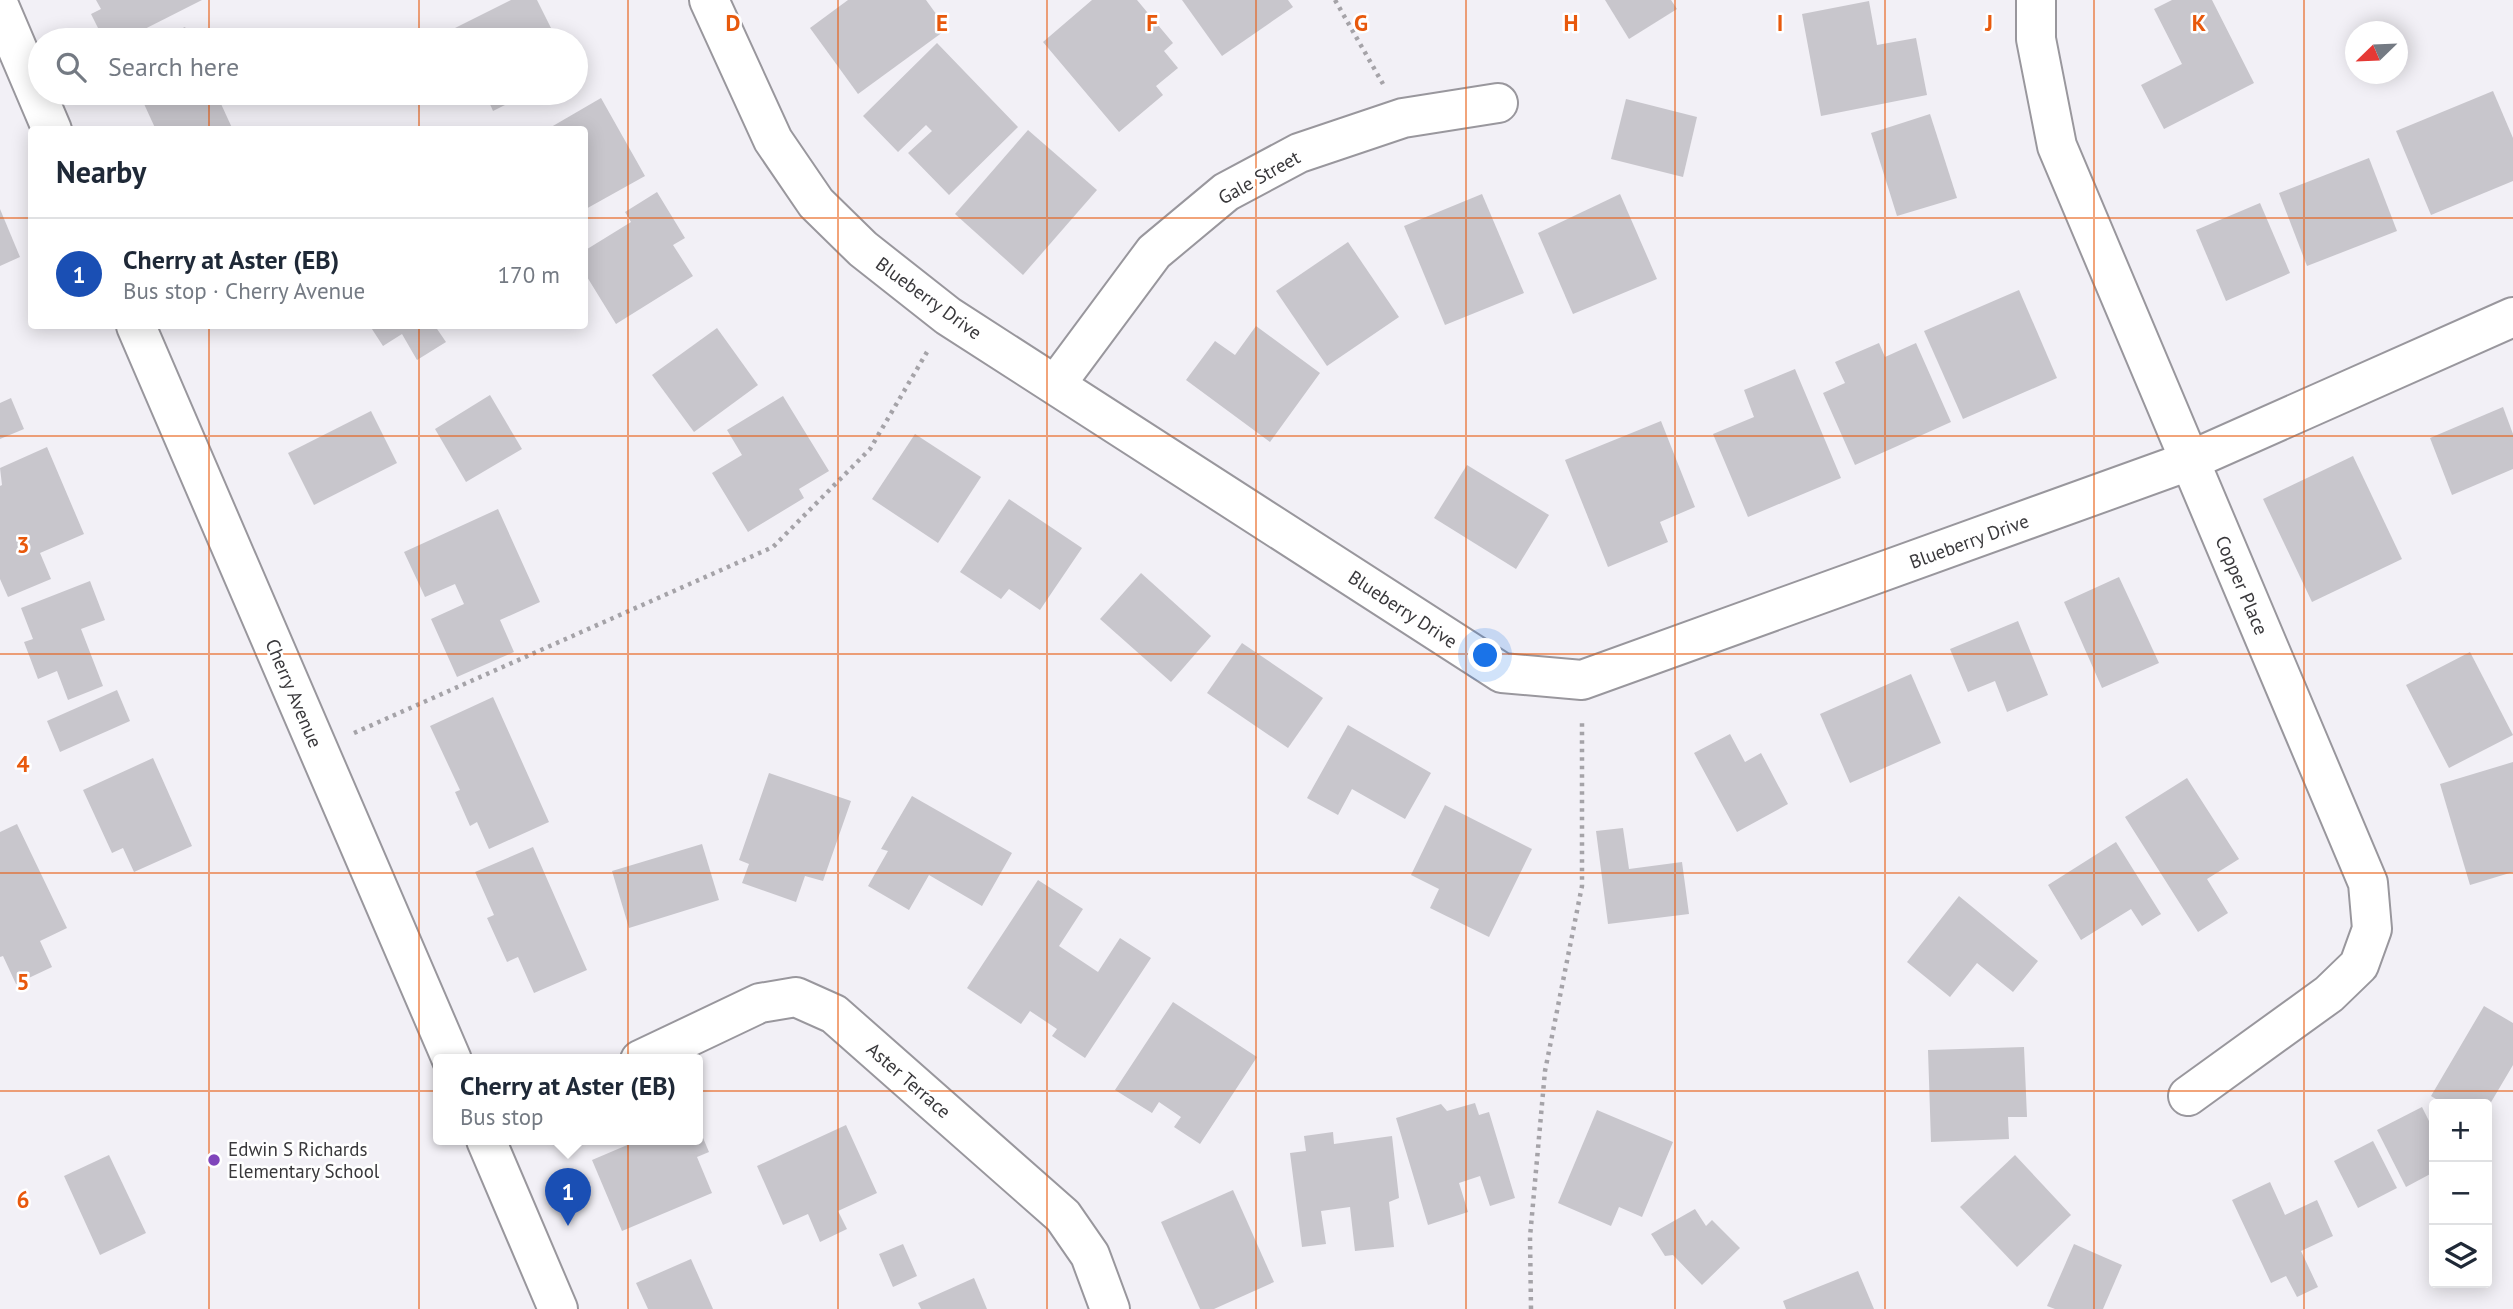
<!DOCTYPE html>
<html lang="en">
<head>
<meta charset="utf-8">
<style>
  :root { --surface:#fff; --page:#f6f6f7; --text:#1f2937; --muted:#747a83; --line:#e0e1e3; --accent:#8045bb }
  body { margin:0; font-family:"PT Sans",sans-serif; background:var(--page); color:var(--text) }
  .controls { position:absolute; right:21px; bottom:21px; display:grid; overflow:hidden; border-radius:7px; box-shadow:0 4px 18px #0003 }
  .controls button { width:63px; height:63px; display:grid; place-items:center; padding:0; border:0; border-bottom:2px solid var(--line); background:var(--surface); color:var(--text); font:35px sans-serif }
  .compass { position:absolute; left:2345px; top:21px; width:63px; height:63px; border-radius:50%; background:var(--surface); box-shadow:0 4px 18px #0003; rotate:247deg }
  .you { position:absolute; left:1486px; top:656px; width:24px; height:24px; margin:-18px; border:5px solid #fff; border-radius:50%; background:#1a73e8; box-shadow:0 0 0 10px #1a73e833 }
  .badge { display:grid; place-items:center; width:46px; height:46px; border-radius:50%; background:var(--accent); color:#fff; font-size:23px; font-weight:700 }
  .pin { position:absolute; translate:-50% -58px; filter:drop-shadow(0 2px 4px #0008) }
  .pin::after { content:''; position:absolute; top:37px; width:24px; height:21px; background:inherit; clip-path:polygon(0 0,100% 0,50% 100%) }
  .popup { position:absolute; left:433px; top:1054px; width:270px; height:91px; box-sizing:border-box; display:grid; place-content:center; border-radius:7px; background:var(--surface); filter:drop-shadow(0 2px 5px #0005); font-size:23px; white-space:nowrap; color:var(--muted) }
  .popup b { font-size:26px; color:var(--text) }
  .popup::after { content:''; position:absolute; left:50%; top:100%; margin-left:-14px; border:14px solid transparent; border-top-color:var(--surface) }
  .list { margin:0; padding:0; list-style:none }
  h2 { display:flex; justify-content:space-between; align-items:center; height:91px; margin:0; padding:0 28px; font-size:30px }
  h2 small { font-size:23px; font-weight:400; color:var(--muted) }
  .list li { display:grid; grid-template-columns:46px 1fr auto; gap:21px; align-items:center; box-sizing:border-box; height:112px; padding:0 28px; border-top:2px solid var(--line) }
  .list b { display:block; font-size:26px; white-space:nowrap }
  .list p { margin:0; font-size:23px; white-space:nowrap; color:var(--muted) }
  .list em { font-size:23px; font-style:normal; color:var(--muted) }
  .icon { flex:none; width:38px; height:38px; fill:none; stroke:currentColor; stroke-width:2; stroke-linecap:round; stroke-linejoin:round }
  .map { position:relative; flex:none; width:2513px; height:1309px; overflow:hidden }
  .search { position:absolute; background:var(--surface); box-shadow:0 4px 18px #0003; left:28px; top:28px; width:560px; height:77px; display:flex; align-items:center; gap:18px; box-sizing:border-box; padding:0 24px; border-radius:38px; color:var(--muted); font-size:26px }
  .panel { position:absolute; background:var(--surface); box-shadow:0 4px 18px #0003; left:28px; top:126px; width:560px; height:203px; border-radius:7px }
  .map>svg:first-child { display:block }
  .building { fill:#c8c6cc }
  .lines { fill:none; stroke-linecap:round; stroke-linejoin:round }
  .minor-casing { stroke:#99979d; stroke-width:42 }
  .path { stroke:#a5a3a8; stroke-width:4.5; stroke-dasharray:3.5 5; stroke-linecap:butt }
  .minor { stroke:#fff; stroke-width:38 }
  .grid { fill:none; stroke:#e8590c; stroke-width:2; stroke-opacity:0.55 }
  .poi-dot { fill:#8045bb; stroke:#fff; stroke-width:2.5 }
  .labels { text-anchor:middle; stroke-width:5; stroke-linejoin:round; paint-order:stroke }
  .street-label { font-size:19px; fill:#39383b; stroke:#fff }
  .poi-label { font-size:19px; fill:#39383b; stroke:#fff; text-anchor:start }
  .grid-label { font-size:23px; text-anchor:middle; font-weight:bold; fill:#e8590c; stroke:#fff; stroke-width:5; stroke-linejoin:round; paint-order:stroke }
</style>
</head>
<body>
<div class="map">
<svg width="2513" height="1309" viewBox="0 0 2513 1309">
  <rect width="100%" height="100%" fill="#f2f0f6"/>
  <g class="building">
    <path d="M96,0H202L123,40H104L91,14L101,9Z"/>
    <path d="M511,0H537L557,40H458L453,29Z"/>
    <path d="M848,0H926L947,29L858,94L810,28Z"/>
    <path d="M1092,0H1137L1173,43L1164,51L1178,68L1156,86L1163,95L1119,132L1043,42Z"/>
    <path d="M1182,0H1288L1293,7L1222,56Z"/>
    <path d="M1605,0H1671L1677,9L1629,39Z"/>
    <path d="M2172,0H2212L2254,83L2164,129L2141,85L2182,64L2154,9Z"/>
    <path d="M1869,1L1877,45L1916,38L1927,95L1821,116L1802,14Z"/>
    <path d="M185,27L192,40H156Z"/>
    <path d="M937,43L1018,127L949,195L908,153L932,131L926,125L898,152L863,116Z"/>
    <path d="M2493,91L2513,138V181L2431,215L2396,131Z"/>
    <path d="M139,93H216L233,130H156Z"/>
    <path d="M485,93H529L493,111Z"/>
    <path d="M601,98L645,176L584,210V130H546Z"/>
    <path d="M1626,99L1697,117L1683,177L1611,159Z"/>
    <path d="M1930,114L1957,198L1897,216L1871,133Z"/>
    <path d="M1028,130L1097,190L1023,275L955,214Z"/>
    <path d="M2369,158L2397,231L2307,266L2279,193Z"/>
    <path d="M657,192L685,238L673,245L693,276L616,324L584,272V251L631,222L625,212Z"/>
    <path d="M1482,194L1524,293L1445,325L1404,226Z"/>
    <path d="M1620,194L1657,279L1573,314L1538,233Z"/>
    <path d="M2260,203L2290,273L2226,301L2196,230Z"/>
    <path d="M0,209L20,257L0,266Z"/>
    <path d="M1348,242L1399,317L1327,366L1276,291Z"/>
    <path d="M2019,290L2057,378L1963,419L1924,331Z"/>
    <path d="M370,326H435L446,342L417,360L402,334L383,346Z"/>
    <path d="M1256,326L1320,373L1270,442L1186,380L1215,341L1235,355Z"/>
    <path d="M717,328L758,385L694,432L652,375Z"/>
    <path d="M1879,343L1885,357L1916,343L1951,422L1855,465L1823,393L1845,383L1835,362Z"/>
    <path d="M1795,369L1841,478L1748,517L1713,434L1754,417L1744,390Z"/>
    <path d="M490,395L522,449L466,482L435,429Z"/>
    <path d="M783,396L829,471L799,489L804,498L748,532L712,473L742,455L727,430Z"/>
    <path d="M11,398L24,429L0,439V403Z"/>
    <path d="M2503,407L2513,434V469L2452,495L2430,438Z"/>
    <path d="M371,411L397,463L314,505L288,453Z"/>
    <path d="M1661,421L1695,507L1660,522L1668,542L1608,567L1565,460Z"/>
    <path d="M915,434L981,477L938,543L872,499Z"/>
    <path d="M47,447L84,534L40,553L51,579L8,597L0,579V486L2,485L0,468Z"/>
    <path d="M2353,456L2402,559L2312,602L2263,499Z"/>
    <path d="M1467,465L1549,515L1516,569L1434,518Z"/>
    <path d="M1009,499L1082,548L1040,610L1009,589L1001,599L960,572Z"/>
    <path d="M498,509L540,602L500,620L514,652L457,677L431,619L464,604L455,584L425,597L404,552Z"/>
    <path d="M1141,573L1211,636L1171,682L1100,619Z"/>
    <path d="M2119,577L2159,663L2102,688L2064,602Z"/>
    <path d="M90,581L105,620L81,629L103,686L68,700L57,671L38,679L24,642L33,639L21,608Z"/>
    <path d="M2018,621L2048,695L2007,712L1995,681L1968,692L1950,649Z"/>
    <path d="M1242,643L1323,698L1288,748L1207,693Z"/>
    <path d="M2470,652L2513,735L2449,768L2406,685Z"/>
    <path d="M1911,674L1941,743L1850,783L1820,714Z"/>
    <path d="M117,690L130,721L60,752L47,721Z"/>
    <path d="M493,697L549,822L489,849L477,822L470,826L455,792L460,790L430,726Z"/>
    <path d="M1348,725L1431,773L1405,819L1352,789L1338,815L1307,798Z"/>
    <path d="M1730,734L1745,762L1761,753L1788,804L1737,832L1694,753Z"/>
    <path d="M153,758L192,846L134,872L123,848L112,853L83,790Z"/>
    <path d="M2513,762V872L2470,885L2440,784Z"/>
    <path d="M769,773L851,801L823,881L805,876L796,902L742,883L749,864L739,860Z"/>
    <path d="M2187,778L2239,859L2207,879L2228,913L2198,932L2125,817Z"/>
    <path d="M912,796L1012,853L982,906L929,875L909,910L868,886L888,851L881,849Z"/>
    <path d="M1445,805L1532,849L1489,937L1430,908L1439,889L1411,875Z"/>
    <path d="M17,824L67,928L40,941L52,967L16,984L3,956L0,957V832Z"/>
    <path d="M1623,828L1629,869L1682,862L1689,914L1608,924L1596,831Z"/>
    <path d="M2116,842L2161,914L2142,926L2131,909L2081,940L2048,885Z"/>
    <path d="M702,844L719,900L629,928L612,871Z"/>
    <path d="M533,847L587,970L534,993L518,957L507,962L487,918L494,915L475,872Z"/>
    <path d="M1038,880L1083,909L1059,946L1098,972L1120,938L1151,958L1085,1058L1052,1036L1057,1029L1030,1011L1021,1024L967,988Z"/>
    <path d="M1959,896L2038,961L2013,992L1977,963L1950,997L1907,962Z"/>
    <path d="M1173,1002L1257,1057L1200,1144L1174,1127L1181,1117L1159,1102L1152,1113L1115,1090Z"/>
    <path d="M2484,1006L2513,1023V1065L2487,1109V1104H2444L2431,1096Z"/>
    <path d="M2024,1047L2027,1117H2008L2009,1139L1931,1142L1928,1050Z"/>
    <path d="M1475,1103L1479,1115L1489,1112L1515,1198L1490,1206L1480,1176L1459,1183L1468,1212L1428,1225L1396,1118L1441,1104L1447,1111Z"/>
    <path d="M2422,1107L2434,1131V1172L2406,1187L2377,1130Z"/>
    <path d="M1597,1110L1673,1142L1642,1217L1619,1207L1611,1226L1558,1203Z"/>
    <path d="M846,1125L877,1193L838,1211L847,1229L820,1242L808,1214L783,1225L757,1166Z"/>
    <path d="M698,1126L709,1152L697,1157L712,1193L622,1231L592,1160L639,1140H698Z"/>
    <path d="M1333,1132L1334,1144L1392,1136L1399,1198L1389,1202L1394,1247L1355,1251L1350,1207L1321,1211L1326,1244L1302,1247L1290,1153L1306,1151L1304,1136Z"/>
    <path d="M2373,1141L2397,1188L2358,1208L2334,1161Z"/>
    <path d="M109,1155L146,1233L100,1255L64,1176Z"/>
    <path d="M2015,1155L2071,1215L2017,1267L1960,1207Z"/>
    <path d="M2270,1182L2285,1215L2317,1200L2333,1236L2301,1251L2318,1287L2297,1297L2286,1276L2271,1283L2232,1200Z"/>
    <path d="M1233,1190L1274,1282L1214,1309H1200L1161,1222Z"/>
    <path d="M1695,1209L1706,1226L1712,1220L1740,1248L1702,1285L1673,1255L1665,1256L1651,1234Z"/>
    <path d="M903,1244L917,1276L893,1287L879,1254Z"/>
    <path d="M2074,1244L2122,1265L2103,1309H2055L2047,1306Z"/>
    <path d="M691,1259L713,1309H648L636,1283Z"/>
    <path d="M1858,1271L1874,1309H1786L1783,1301Z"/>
    <path d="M974,1278L987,1309H921L918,1303Z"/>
  </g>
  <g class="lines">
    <defs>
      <g id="minor">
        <path d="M709,0L773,140L816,203L863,249L948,316L1502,673L1582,680L2189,461L2513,317"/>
        <path d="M2036,0V39L2057,146L2368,883L2372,929L2359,965L2329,994L2188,1096"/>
        <path d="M0,8L52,130"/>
        <path d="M136,326L452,1060"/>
        <path d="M1056,384L1154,252L1226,192L1299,153L1403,118L1498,103"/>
        <path d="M640,1060L760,1003L796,997L834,1014L1063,1216L1090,1255L1110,1309"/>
        <path d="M486,1140L558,1309"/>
      </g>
    </defs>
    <use href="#minor" class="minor-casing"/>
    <g class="path">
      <path d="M1335,0L1383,84"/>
      <path d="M354,733L773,547L870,449L927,352"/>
      <path d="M1531,1309L1530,1237L1545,1071L1582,886V720"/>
    </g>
    <use href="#minor" class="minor"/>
  </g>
  <path class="grid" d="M209,0V40M419,0V40M628,0V1309M838,0V1309M1047,0V1309M1256,0V1309M1466,0V1309M1675,0V1309M1885,0V1309M2094,0V1309M2304,0V1309M209,93V130M419,93V130M0,218H32M584,218H2513M209,326V1309M419,326V1309M0,436H2513M0,654H2513M0,873H2513M0,1091H2513"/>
  <circle class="poi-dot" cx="214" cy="1160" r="7"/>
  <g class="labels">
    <g class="street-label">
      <text transform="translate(1259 177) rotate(-29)" y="7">Gale Street</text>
      <text transform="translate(929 298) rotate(36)" y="7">Blueberry Drive</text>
      <text transform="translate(1969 541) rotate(-20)" y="7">Blueberry Drive</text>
      <text transform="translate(2242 585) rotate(67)" y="7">Copper Place</text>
      <text transform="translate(1403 609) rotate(33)" y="7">Blueberry Drive</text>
      <text transform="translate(294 693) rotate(67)" y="7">Cherry Avenue</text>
      <text transform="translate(909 1080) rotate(41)" y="7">Aster Terrace</text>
    </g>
    <g class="poi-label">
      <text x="228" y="1156">Edwin S Richards<tspan x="228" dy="22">Elementary School</tspan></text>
    </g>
  </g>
  <g class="grid-label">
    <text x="733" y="31">D</text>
    <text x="942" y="31">E</text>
    <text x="1152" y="31">F</text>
    <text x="1361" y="31">G</text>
    <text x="1571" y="31">H</text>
    <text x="1780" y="31">I</text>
    <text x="1989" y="31">J</text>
    <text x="2199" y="31">K</text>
    <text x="23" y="553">3</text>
    <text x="23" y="772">4</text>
    <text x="23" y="990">5</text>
    <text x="23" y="1208">6</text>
  </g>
</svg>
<div class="controls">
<button>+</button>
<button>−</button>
<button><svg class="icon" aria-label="layers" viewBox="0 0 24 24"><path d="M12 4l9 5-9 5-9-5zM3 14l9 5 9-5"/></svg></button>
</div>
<svg class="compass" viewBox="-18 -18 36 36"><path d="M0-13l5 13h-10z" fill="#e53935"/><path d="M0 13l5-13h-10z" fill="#747a83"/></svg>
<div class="you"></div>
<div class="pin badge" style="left:568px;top:1226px;background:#1a4fb4">1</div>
<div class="popup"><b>Cherry at Aster (EB)</b>Bus stop</div>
<div class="search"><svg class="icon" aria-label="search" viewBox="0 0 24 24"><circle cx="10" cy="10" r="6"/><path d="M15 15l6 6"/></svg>Search here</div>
<section class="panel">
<h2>Nearby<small></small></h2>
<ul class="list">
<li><span class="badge" style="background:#1a4fb4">1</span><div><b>Cherry at Aster (EB)</b><p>Bus stop · Cherry Avenue</p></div><em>170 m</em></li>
</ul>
</section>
</div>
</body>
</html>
